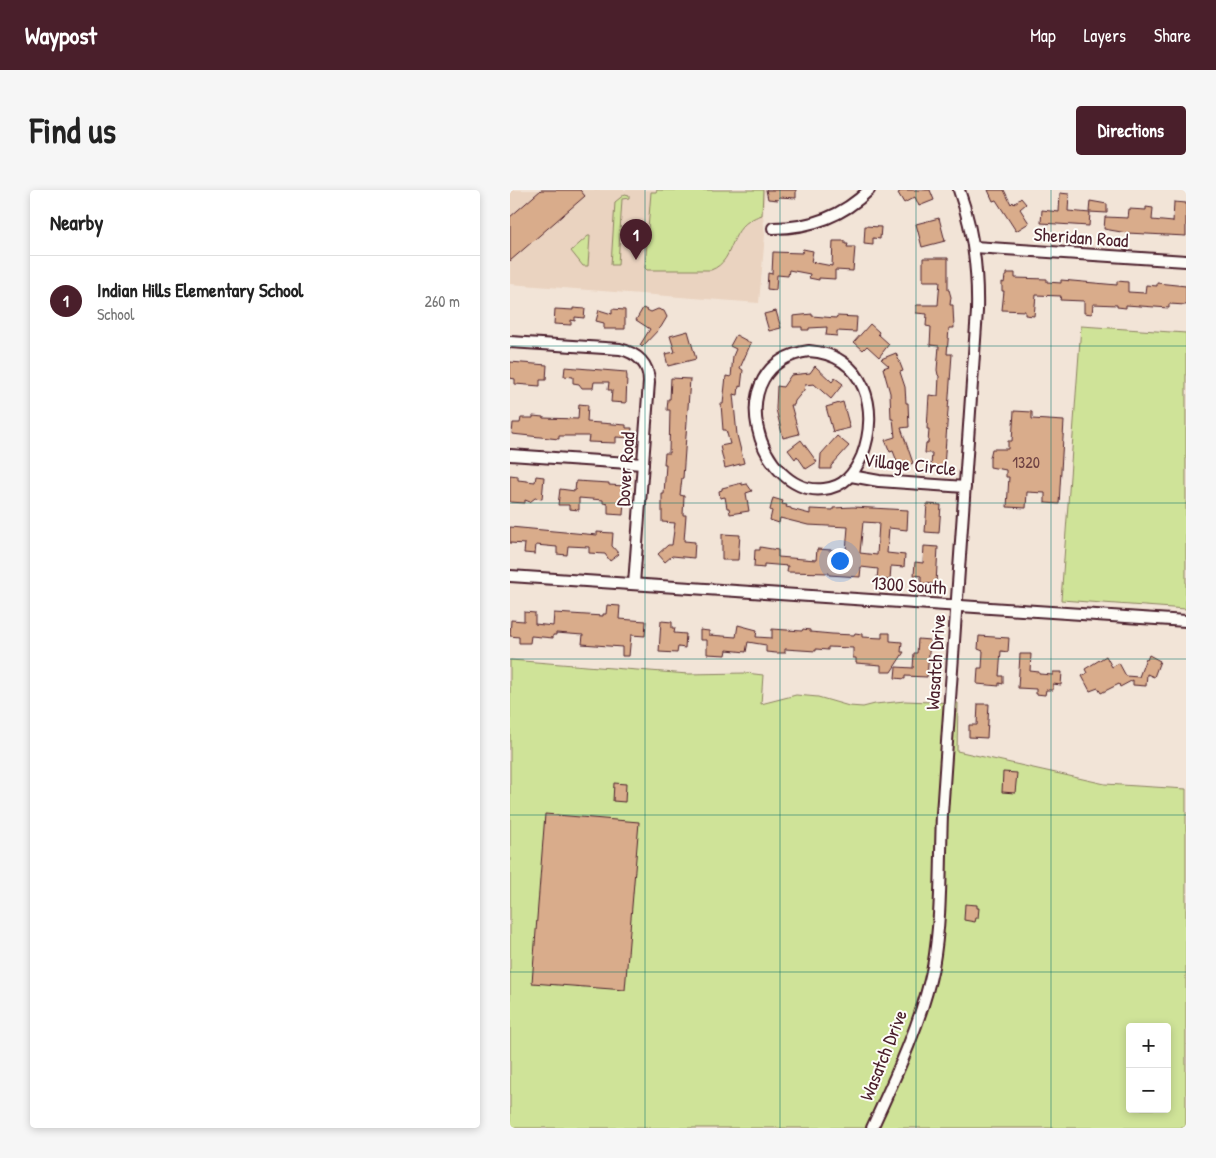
<!DOCTYPE html>
<html lang="en">
<head>
<meta charset="utf-8">
<style>
  :root { --surface:#fff; --page:#f6f6f6; --text:#222; --muted:#767676; --line:#e0e0e0; --accent:#4a1f2b }
  body { margin:0; font-family:"Patrick Hand",sans-serif; background:var(--page); color:var(--text) }
  .controls { position:absolute; right:15px; bottom:15px; display:grid; overflow:hidden; border-radius:5px; box-shadow:0 2px 8px #0003 }
  .controls button { width:45px; height:45px; display:grid; place-items:center; padding:0; border:0; border-bottom:1px solid var(--line); background:var(--surface); color:var(--text); font:25px sans-serif }
  .you { position:absolute; left:329px; top:370px; width:18px; height:18px; margin:-12px; border:4px solid #fff; border-radius:50%; background:#1a73e8; box-shadow:0 0 0 8px #1a73e833 }
  .badge { display:grid; place-items:center; width:32px; height:32px; border-radius:50%; background:var(--accent); color:#fff; font-size:16px; font-weight:700 }
  .pin { position:absolute; translate:-50% -41px; filter:drop-shadow(0 1px 2px #0008) }
  .pin::after { content:''; position:absolute; top:26px; width:18px; height:15px; background:inherit; clip-path:polygon(0 0,100% 0,50% 100%) }
  .list { margin:0; padding:0; list-style:none }
  h2 { display:flex; justify-content:space-between; align-items:center; height:65px; margin:0; padding:0 20px; font-size:21px }
  h2 small { font-size:16px; font-weight:400; color:var(--muted) }
  .list li { display:grid; grid-template-columns:32px 1fr auto; gap:15px; align-items:center; box-sizing:border-box; height:90px; padding:0 20px; border-top:1px solid var(--line) }
  .list b { display:block; font-size:19px; white-space:nowrap }
  .list p { margin:0; font-size:16px; white-space:nowrap; color:var(--muted) }
  .list em { font-size:16px; font-style:normal; color:var(--muted) }
  .map { position:relative; flex:none; width:676px; height:938px; overflow:hidden; border-radius:5px }
  header { display:flex; align-items:center; gap:30px; box-sizing:border-box; height:70px; padding:0 25px; background:var(--accent); color:#fff }
  header strong { font-size:24px }
  nav { display:flex; gap:28px; margin-inline-start:auto; font-size:18px }
  .intro { display:flex; align-items:center; justify-content:space-between; box-sizing:border-box; height:120px; padding:0 30px }
  h1 { margin:0; font-size:35px }
  .button { padding:12px 22px; border-radius:5px; background:var(--accent); color:#fff; font-size:18px; font-weight:700 }
  main { display:flex; gap:30px; padding:0 30px }
  aside { flex:1; background:var(--surface); border-radius:5px; box-shadow:0 2px 8px #0003 }
  .map>svg:first-child { display:block }
  .built { fill:#ead3c0 }
  .green { fill:#cfe398; stroke:#8c8162; fill-rule:evenodd }
  .building { fill:#d9ac8b; stroke:#4a1f2b; fill-rule:evenodd }
  .lines { fill:none; stroke-linecap:round; stroke-linejoin:round }
  .minor-casing { stroke:#4a1f2b; stroke-width:14 }
  .minor { stroke:#fdfcf7; stroke-width:10 }
  .grid { fill:none; stroke:#0f766e; stroke-width:1; stroke-opacity:0.55 }
  .labels { text-anchor:middle; stroke-width:4; stroke-linejoin:round; paint-order:stroke }
  .number-label { font-size:16px; fill:#6e4243 }
  .street-label { font-size:19px; fill:#4a1f2b; stroke:#fdfcf7 }
</style>
</head>
<body>
<header>
<strong>Waypost</strong>
<nav><a>Map</a><a>Layers</a><a>Share</a></nav>
</header>
<div class="intro"><h1>Find us</h1><a class="button">Directions</a></div>
<main>
<aside>
<h2>Nearby<small></small></h2>
<ul class="list">
<li><span class="badge">1</span><div><b>Indian Hills Elementary School</b><p>School</p></div><em>260 m</em></li>
</ul>
</aside>
<div class="map">
<svg width="676" height="938" viewBox="0 0 676 938">
  <rect width="100%" height="100%" fill="#f2e4d7"/>
  <filter id="ink" filterUnits="userSpaceOnUse"><feTurbulence type="fractalNoise" baseFrequency=".02" numOctaves="2"/><feDisplacementMap in="SourceGraphic" scale="10" xChannelSelector="R" yChannelSelector="G"/><feConvolveMatrix kernelMatrix="1 2 1 2 8 2 1 2 1" color-interpolation-filters="sRGB"/></filter>
  <g filter="url(#ink)">
    <path class="built" d="M0,0H255L253,26L255,45L249,113L0,94Z"/>
    <g class="green">
      <path d="M147,0H253L252,25C215,36 228,70 201,80H137L135,78L141,2H146Z"/>
      <path d="M115,4L119,5V8L112,9L108,75H101L105,12Z"/>
      <path d="M78,46H80L78,76H73L61,61Z"/>
      <path d="M571,136L676,143V419L551,410Z"/>
      <path d="M0,470L178,484L236,483L253,485L251,514L286,505L308,507L339,516L353,517L365,514L395,511L448,513L447,561L595,594L676,599V938H0ZM620,837H657V919H620Z"/>
    </g>
    <g class="building">
      <path d="M31,0H70L75,6L0,71V27Z"/>
      <path d="M256,0H286V8L269,7L268,10L258,9Z"/>
      <path d="M393,0H420L424,10L409,16L405,7L394,13L388,3Z"/>
      <path d="M478,0H494L501,14L503,12L504,14L511,8L516,14L510,19L519,33L506,41L486,10L483,11Z"/>
      <path d="M550,3L559,4L558,21L580,23L579,36L531,33L532,20L549,22Z"/>
      <path d="M580,11L597,14V23L579,22Z"/>
      <path d="M664,12L676,13V46L617,43L594,39L595,27L618,28L619,19L636,20V17L643,18L642,30L663,32Z"/>
      <path d="M429,28L435,51L412,57L406,34Z"/>
      <path d="M355,36L371,37L370,49L363,48V55L354,54Z"/>
      <path d="M323,51H335V54H338L337,57H345L343,81L325,80V89L309,88V90L299,88L300,84L279,80L278,86L267,85L266,100L257,99L258,83L262,84L263,62L292,63L293,59L303,61L301,72L322,76Z"/>
      <path d="M413,68H438V100H439L441,107L440,115H443V118L444,138H439L437,164H442L434,277H421L422,263H415L416,253H418L419,239H417L419,205L428,206L429,186L428,185L427,180L429,156L420,155L421,137L416,136L417,124L406,123V115H428L430,91H413Z"/>
      <path d="M497,83H505V88L537,89V92L551,93V90L607,95V91L618,92V102L635,103L636,95L647,96V93L676,96V115L659,114V118L616,115V118L607,117V115L583,114L582,124L574,123V111L550,110L551,106L526,105L524,126L515,125V121L492,120L494,101H492V92L494,93L495,86H497Z"/>
      <path d="M63,118L75,119L74,128L65,127V131L61,130V135L44,134L45,119L63,120Z"/>
      <path d="M133,118L141,122L148,119L154,121L157,127L151,137L132,157L130,155L140,139L126,130Z"/>
      <path d="M102,119L115,120V139H94V133L86,131L89,120L102,124Z"/>
      <path d="M266,121L271,138L259,141L254,124Z"/>
      <path d="M302,124V126L326,128L327,126L347,127L346,142L327,141V146L316,145L317,137L299,138V140H292V137H283V126Z"/>
      <path d="M360,134L369,142L368,144L379,154L369,167L357,156L353,160L344,152Z"/>
      <path d="M178,141L186,169L158,176L155,164L165,162L160,146Z"/>
      <path d="M226,145L241,153L230,178L233,180L231,197L229,196L228,205L223,204L227,245L234,273L215,278L210,256L220,254L216,240H213L211,214H213L216,186L221,187L223,166L226,159L220,156Z"/>
      <path d="M386,163L393,181L390,182L395,197L396,213H398L399,237L391,238L403,273L390,279L383,261L380,262L375,250L385,247L383,229H381L380,203L373,178L379,176L371,169Z"/>
      <path d="M0,172L37,175L36,190H30V196L5,194V189L0,188Z"/>
      <path d="M305,176L322,192L325,188L333,194L321,209L304,194L295,195L294,200L285,211L284,215H281L289,244L273,248L266,219L267,196L273,197L281,185L300,183Z"/>
      <path d="M55,177L116,182L117,186L116,213L101,212L102,200H98L99,192H84L83,198H72L69,194L63,193V187L54,186Z"/>
      <path d="M161,188L180,189L173,288H172L170,305L174,306L173,325H176L174,351L185,352L184,368L162,366L155,372L148,364L158,355H162L165,333L152,332V304H154L156,274H154L155,263H159L160,220H157L158,209H160Z"/>
      <path d="M333,212L340,238L323,242L316,217Z"/>
      <path d="M69,214L78,215L77,232L116,235V238H122L121,248L106,247V253L78,252L79,246H49V249L2,244L3,233H10L11,228H23V226L33,227V228L68,229Z"/>
      <path d="M504,221L522,222V229L554,231L549,314L535,313V303L517,302L516,318L497,317L499,287H496V280L480,277V268L482,259H498V251H502Z"/>
      <path d="M327,246L339,256L321,276V279H310L311,264Z"/>
      <path d="M291,250L307,272L296,279L287,266L285,269L278,260Z"/>
      <path d="M0,285L8,286V290L25,292L26,286L34,287L32,309L25,308L20,312L15,310V313L0,312Z"/>
      <path d="M66,291L99,293V295L115,296L113,325L98,324V314L93,313V310L69,308V320L59,319V315H48L50,299L65,301Z"/>
      <path d="M232,293V295L237,294L242,301L236,303L239,321L220,324L219,318H217L215,307L210,308L209,301L212,300V298Z"/>
      <path d="M263,308L273,311L272,314L277,315L276,317L281,318V319L300,324V319L323,320V318L343,317L398,320L397,340L379,338L377,363L395,365L394,377L381,376L380,390L367,389L368,379L351,377L350,387L319,385V383L277,382L278,376L254,374V378L244,377L245,360H250V357L268,360V367L306,370L307,359L336,361L338,337L298,335L270,328L269,333L260,330L262,321L260,320ZM353,332L369,333L367,365L350,363Z"/>
      <path d="M417,314L431,315L429,343L415,342Z"/>
      <path d="M0,337L87,345V342L103,343L102,356L109,364L100,371L95,364L79,363V357L58,356L57,365L47,364V357L26,355L25,364L14,363L15,354L0,353Z"/>
      <path d="M212,344L230,345L228,370H212Z"/>
      <path d="M414,356L428,357L426,394L411,393V386L404,385L405,372L413,373Z"/>
      <path d="M97,415L110,416L109,429L136,431L135,446L121,445L119,466H112V457L72,454L73,445L46,443V445H43V448L21,446L20,453H9V447L0,446L1,430L14,431V422L25,423V434L43,436L44,423L93,426V424H96Z"/>
      <path d="M151,431L162,432V438H165L164,443L176,444L175,458L168,457L167,463L149,462Z"/>
      <path d="M228,435L247,440L246,447L262,448V439L292,441L293,439L300,440V442L322,444L344,445L345,443L352,444V447L372,448V443H380V451L392,452L391,462H394L381,482H371V475L346,473V468H343V458L318,457V460L306,459V461L275,459V463H266L256,462V455L238,452L236,462L217,460L216,465L197,464V450H190V440L199,441V445L226,447Z"/>
      <path d="M469,446L499,448L498,462L491,461L489,486H493V494L489,493V496L467,494L468,478H472L473,461L468,459Z"/>
      <path d="M408,449L420,450L417,487L395,486V489L385,488L386,477L403,478L404,463H407Z"/>
      <path d="M510,464H521L520,481L529,482V484L543,485V482H552L551,495L543,494V500H536L535,505L526,504V499L508,498Z"/>
      <path d="M639,465L650,471L644,487L637,484L636,496L623,495V490L610,497L609,494L591,503L588,498L580,501L572,486L577,483L575,479L596,466L602,477L609,473L616,486L629,487L636,468L637,470Z"/>
      <path d="M468,514H479L477,548L459,547V535H467Z"/>
      <path d="M493,582L507,583L505,603L492,602Z"/>
      <path d="M104,593L116,594L115,612L103,611Z"/>
      <path d="M35,624L129,632L115,800L22,793Z"/>
      <path d="M455,714L467,715V718H469L468,728H466L465,732L454,730Z"/>
    </g>
    <g class="lines">
      <defs>
        <g id="minor">
          <path d="M263,38C299,38 333,26 359,0"/>
          <path d="M464,57L676,71"/>
          <path d="M0,152L110,159C127,163 139,174 139,192L124,394"/>
          <path d="M299,161C355,165 370,219 352,266C344,284 334,297 314,299C249,307 207,174 299,161Z"/>
          <path d="M0,265L133,274"/>
          <path d="M341,286L369,291L455,297"/>
          <path d="M0,386L676,431"/>
          <path d="M362,938C385,888 412,831 423,777C432,727 430,675 432,624L467,121C468,79 463,39 449,0"/>
        </g>
      </defs>
      <use href="#minor" class="minor-casing"/>
      <use href="#minor" class="minor"/>
    </g>
  </g>
  <path class="grid" d="M135,0V938M270,0V938M406,0V938M541,0V938M0,156H676M0,313H676M0,469H676M0,625H676M0,782H676"/>
  <g class="labels">
    <g class="number-label">
      <text x="516" y="278">1320</text>
    </g>
    <g class="street-label">
      <text transform="translate(571 47) rotate(4)" y="7">Sheridan Road</text>
      <text transform="translate(400 274) rotate(6)" y="7">Village Circle</text>
      <text transform="translate(115 279) rotate(-86)" y="7">Dover Road</text>
      <text transform="translate(399 395) rotate(4)" y="7">1300 South</text>
      <text transform="translate(425 472) rotate(-86)" y="7">Wasatch Drive</text>
      <text transform="translate(373 865) rotate(-68)" y="7">Wasatch Drive</text>
    </g>
  </g>
</svg>
<div class="controls">
<button>+</button>
<button>−</button>
</div>
<div class="you"></div>
<div class="pin badge" style="left:126px;top:70px">1</div>
</div>
</main>
</body>
</html>
